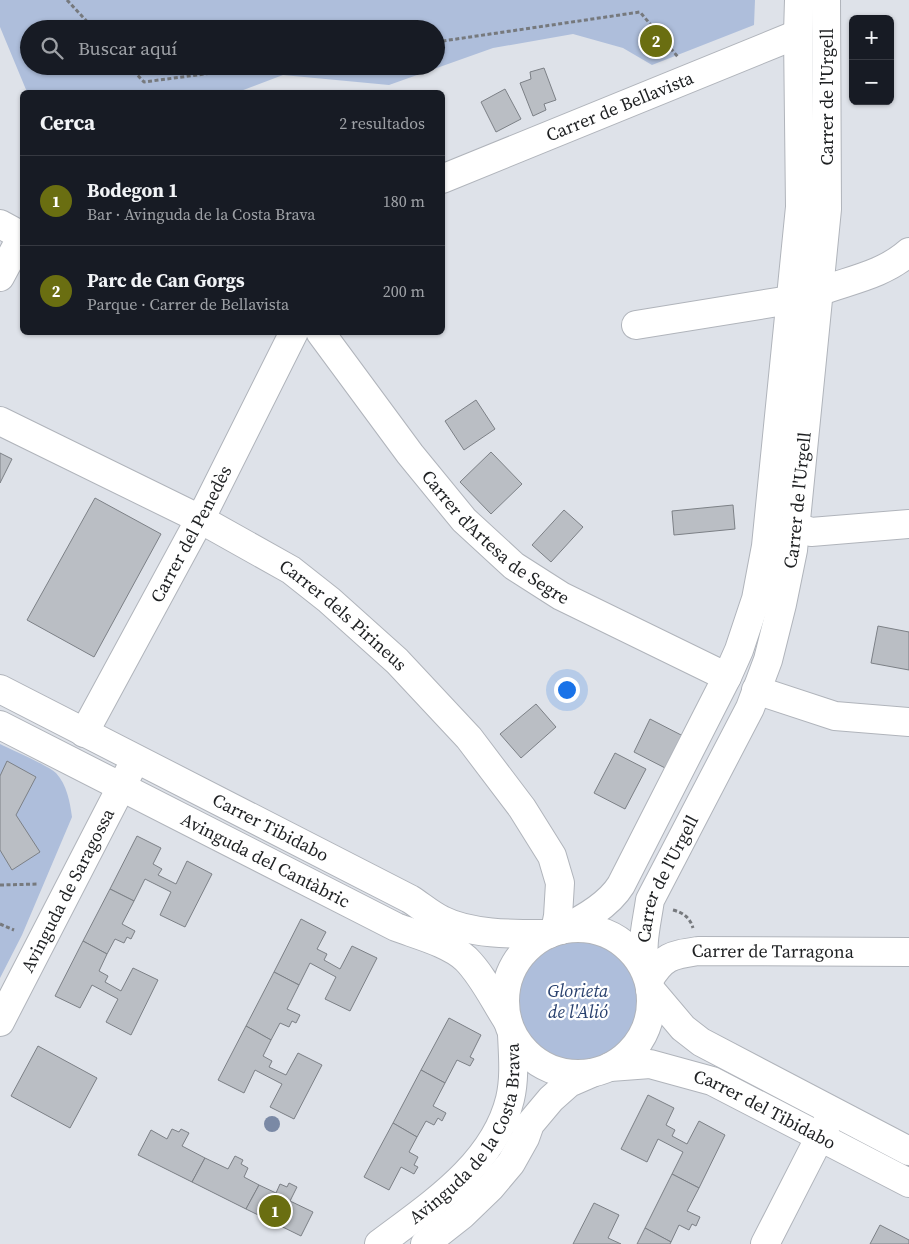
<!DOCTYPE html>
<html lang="es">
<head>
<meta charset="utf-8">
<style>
  :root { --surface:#171b24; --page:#20242c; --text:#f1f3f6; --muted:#9ea1a6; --line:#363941; --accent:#6a6e11 }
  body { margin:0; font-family:"Source Serif 4",serif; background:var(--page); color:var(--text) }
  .controls { position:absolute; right:15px; top:15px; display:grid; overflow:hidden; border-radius:8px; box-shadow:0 1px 4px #0004 }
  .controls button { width:45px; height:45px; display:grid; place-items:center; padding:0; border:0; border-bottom:1px solid var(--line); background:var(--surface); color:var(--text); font:25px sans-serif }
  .you { position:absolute; left:566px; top:689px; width:18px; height:18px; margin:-12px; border:4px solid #fff; border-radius:50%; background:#1a73e8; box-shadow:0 0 0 8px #1a73e833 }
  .badge { display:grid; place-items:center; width:32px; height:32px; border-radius:50%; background:var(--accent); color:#fff; font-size:16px; font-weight:700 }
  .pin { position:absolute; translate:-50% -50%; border:2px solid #fff; box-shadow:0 1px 5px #0006 }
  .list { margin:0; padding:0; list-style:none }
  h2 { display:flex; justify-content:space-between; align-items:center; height:65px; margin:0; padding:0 20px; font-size:21px }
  h2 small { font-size:16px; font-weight:400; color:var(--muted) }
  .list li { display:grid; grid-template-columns:32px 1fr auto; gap:15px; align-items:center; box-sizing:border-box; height:90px; padding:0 20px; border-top:1px solid var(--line) }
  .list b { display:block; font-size:19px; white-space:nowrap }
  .list p { margin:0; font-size:16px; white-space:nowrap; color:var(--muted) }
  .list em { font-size:16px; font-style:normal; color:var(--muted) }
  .icon { flex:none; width:28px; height:28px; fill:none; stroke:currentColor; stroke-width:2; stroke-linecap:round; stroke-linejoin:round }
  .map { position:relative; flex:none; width:909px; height:1244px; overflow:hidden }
  .search { position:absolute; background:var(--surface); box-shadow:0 1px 4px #0004; left:20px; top:20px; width:425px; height:55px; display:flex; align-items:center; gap:12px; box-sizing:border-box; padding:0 18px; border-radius:28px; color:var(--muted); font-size:19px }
  .panel { position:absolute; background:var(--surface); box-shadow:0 1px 4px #0004; left:20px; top:90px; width:425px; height:245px; border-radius:8px }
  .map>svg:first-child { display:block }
  .green { fill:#aebedb; fill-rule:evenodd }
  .building { fill:#babec4; stroke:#7c8086 }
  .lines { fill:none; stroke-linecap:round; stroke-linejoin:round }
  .minor-casing { stroke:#b0b4bb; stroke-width:30 }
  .path { stroke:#76797d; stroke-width:3; stroke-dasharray:4 2.5; stroke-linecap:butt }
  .minor { stroke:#fff; stroke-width:28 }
  .tree { fill:#7a89a5 }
  .labels { text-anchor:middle; stroke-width:4.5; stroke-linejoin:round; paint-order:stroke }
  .street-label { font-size:18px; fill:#1e2022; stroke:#fff }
  .park-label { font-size:18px; font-style:italic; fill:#29416e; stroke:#fff }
</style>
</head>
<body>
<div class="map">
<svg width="909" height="1244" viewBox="0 0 909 1244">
  <rect width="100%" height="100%" fill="#dee2e9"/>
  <g class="green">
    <path d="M0,0H755L754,25L652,65L623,48L573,34L493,48L389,85L283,75L238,92H27L0,27ZM29,29H436V66H29Z"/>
    <path d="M0,744C12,750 49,766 56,773C67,785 70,802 72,817L22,935L0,978Z"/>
    <circle cx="578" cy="1001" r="60"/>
  </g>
  <g class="building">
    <path d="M544,68L556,100L544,104L546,110L533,116L520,83L531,79L530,72Z"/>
    <path d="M505,89L521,119L496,132L481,102Z"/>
    <path d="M476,400L495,429L464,450L445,421Z"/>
    <path d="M491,452L522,484L491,514L460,482Z"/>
    <path d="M0,453L12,459L0,483Z"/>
    <path d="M95,498L161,534L94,657L27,620Z"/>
    <path d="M733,505L735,529L674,535L672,511Z"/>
    <path d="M564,510L583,527L551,562L532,545Z"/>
    <path d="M878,626L909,632V670L871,663Z"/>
    <path d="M536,704L556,727L521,758L500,734Z"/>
    <path d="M650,719L685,737L669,770L634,752Z"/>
    <path d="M615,753L646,769L625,809L594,793Z"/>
    <path d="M7,761L36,777L16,815L40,852L12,870L0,850V776Z"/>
    <path d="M137,836L161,848L153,864L162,869L158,875L176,884L187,861L212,874L185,927L160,915L171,892L145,879L134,901L110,889Z"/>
    <path d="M110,889L134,901L122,924L135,931L131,939L127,937L124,943L115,939L107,954L83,941Z"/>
    <path d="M301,919L326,932L317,949L327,954L324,960L340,969L352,946L377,958L350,1011L325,999L336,977L310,963L299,985L274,972Z"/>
    <path d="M83,941L107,954L99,971L108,976L105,982L121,991L133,968L158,980L131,1035L106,1022L118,999L92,985L80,1008L55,996Z"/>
    <path d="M274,972L299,985L287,1009L300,1015L296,1023L292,1021L289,1027L280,1023L271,1040L246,1026Z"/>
    <path d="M449,1018L481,1035L470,1057L474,1059L470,1066L457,1060L445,1083L421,1070Z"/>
    <path d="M246,1026L271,1040L263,1056L272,1061L269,1067L286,1075L298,1053L322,1065L294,1119L270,1107L282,1084L255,1070L244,1093L218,1080Z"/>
    <path d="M38,1046L97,1078L70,1128L11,1096Z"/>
    <path d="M421,1070L445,1083L433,1106L446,1113L442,1121L438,1118L434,1125L426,1121L417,1137L393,1123Z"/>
    <path d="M648,1095L674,1108L666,1125L675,1130L672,1136L687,1144L699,1121L725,1135L699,1188L672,1174L683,1152L658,1139L647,1162L621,1149Z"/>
    <path d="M393,1123L417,1137L409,1152L418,1157L414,1165L418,1167L414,1174L401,1167L389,1190L364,1177Z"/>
    <path d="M172,1129L179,1132L181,1129L189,1133L182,1146L205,1158L192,1182L138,1155L151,1130L167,1139Z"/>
    <path d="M235,1156L243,1160L241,1164L248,1168L244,1177L259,1185L246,1209L192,1182L205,1158L228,1169Z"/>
    <path d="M672,1174L699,1188L687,1211L700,1217L696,1226L692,1224L689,1230L679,1225L671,1242L645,1228Z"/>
    <path d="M289,1183L297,1187L290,1201L313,1212L301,1236L246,1209L259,1185L276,1193L280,1184L287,1187Z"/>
    <path d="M594,1203L619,1215L608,1238L621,1244H573Z"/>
    <path d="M880,1225L909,1240V1244H870Z"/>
    <path d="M645,1228L671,1242L670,1244H637Z"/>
  </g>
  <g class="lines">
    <defs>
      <g id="minor">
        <path id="s1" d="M442,179L798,34"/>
        <path d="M0,224L22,236"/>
        <path d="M0,277L22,236"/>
        <path d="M818,292C850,280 883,275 909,252"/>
        <path d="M636,325L790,300"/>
        <path id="s2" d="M320,332L410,454L464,520L514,566L561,596L727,677"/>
        <path id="s3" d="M0,421L200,519L291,570L329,600L397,661L469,738L522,808L552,856L560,883L558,916L555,931"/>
        <path d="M795,526L811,532L909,524"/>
        <path id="s4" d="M0,689L410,899C421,906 431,915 442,920C471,935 517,934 549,934"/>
        <path d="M756,690L835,716L909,722"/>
        <path id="s5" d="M0,725L396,927C417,935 449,943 466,959C483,976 494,1000 507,1020"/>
        <path id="s6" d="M84,733L207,506L294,332"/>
        <circle cx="578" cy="1001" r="73"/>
        <path d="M561,930C582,920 608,906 621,885L727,677L739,650L756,599L766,546L800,207L798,34L799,0"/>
        <path id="s7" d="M645,970C641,943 646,927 650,900L750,708L768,660L782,604L793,550L827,209L826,0"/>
        <path id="s8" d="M649,980C663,956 672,955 698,951L909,952"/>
        <path d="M650,989L683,1028L701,1042L909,1151"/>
        <path id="s9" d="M0,1022L130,770"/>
        <path id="s10" d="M610,1067L650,1064L712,1081L909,1183"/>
        <path id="s11" d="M379,1244C429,1206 494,1165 510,1099C515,1078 513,1056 512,1034"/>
        <path d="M425,1244L462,1215L490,1188L511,1163L525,1138L530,1124L551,1099L569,1083L592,1073"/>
        <path d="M765,1244L828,1121"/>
      </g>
    </defs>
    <use href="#minor" class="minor-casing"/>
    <g class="path">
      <path d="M67,0L94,29"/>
      <path d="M436,42L640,12L678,57"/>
      <path d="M129,66L144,82L265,66"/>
      <path d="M0,885L38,884"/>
      <path d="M673,910C684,913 690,918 693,928"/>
      <path d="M0,924L14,930"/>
    </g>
    <use href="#minor" class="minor"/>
  </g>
  <circle class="tree" cx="272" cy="1124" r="8"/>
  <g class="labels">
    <g class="street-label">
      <text transform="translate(827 97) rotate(-90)" y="6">Carrer de l'Urgell</text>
      <text dy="6" stroke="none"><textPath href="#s1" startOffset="192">Carrer de Bellavista</textPath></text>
      <text dy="6" stroke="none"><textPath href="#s7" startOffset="501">Carrer de l'Urgell</textPath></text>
      <text dy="6" stroke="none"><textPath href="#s6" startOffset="226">Carrer del Penedès</textPath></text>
      <text dy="6" stroke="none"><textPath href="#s2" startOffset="272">Carrer d'Artesa de Segre</textPath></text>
      <text dy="6" stroke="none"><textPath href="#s3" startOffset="396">Carrer dels Pirineus</textPath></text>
      <text dy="6" stroke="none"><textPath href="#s4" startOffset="304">Carrer Tibidabo</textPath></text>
      <text dy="6" stroke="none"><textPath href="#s5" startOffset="298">Avinguda del Cantàbric</textPath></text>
      <text dy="6" stroke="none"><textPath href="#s7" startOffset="96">Carrer de l'Urgell</textPath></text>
      <text dy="6" stroke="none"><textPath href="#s9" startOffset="148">Avinguda de Saragossa</textPath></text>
      <text dy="6" stroke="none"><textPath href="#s8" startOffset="135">Carrer de Tarragona</textPath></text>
      <text dy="6" stroke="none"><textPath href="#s10" startOffset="164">Carrer del Tibidabo</textPath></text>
      <text dy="6" stroke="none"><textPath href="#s11" startOffset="148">Avinguda de la Costa Brava</textPath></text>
    </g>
    <g class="park-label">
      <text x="578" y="997">Glorieta<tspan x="578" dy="21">de l'Alió</tspan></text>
    </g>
  </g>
</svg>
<div class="controls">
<button>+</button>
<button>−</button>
</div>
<div class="you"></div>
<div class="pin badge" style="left:275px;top:1211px">1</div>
<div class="pin badge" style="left:656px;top:41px">2</div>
<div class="search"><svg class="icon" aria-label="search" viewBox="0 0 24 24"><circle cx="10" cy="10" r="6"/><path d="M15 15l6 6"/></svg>Buscar aquí</div>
<section class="panel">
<h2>Cerca<small>2 resultados</small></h2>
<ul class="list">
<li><span class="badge">1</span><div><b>Bodegon 1</b><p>Bar · Avinguda de la Costa Brava</p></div><em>180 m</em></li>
<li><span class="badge">2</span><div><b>Parc de Can Gorgs</b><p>Parque · Carrer de Bellavista</p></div><em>200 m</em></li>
</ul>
</section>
</div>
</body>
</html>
